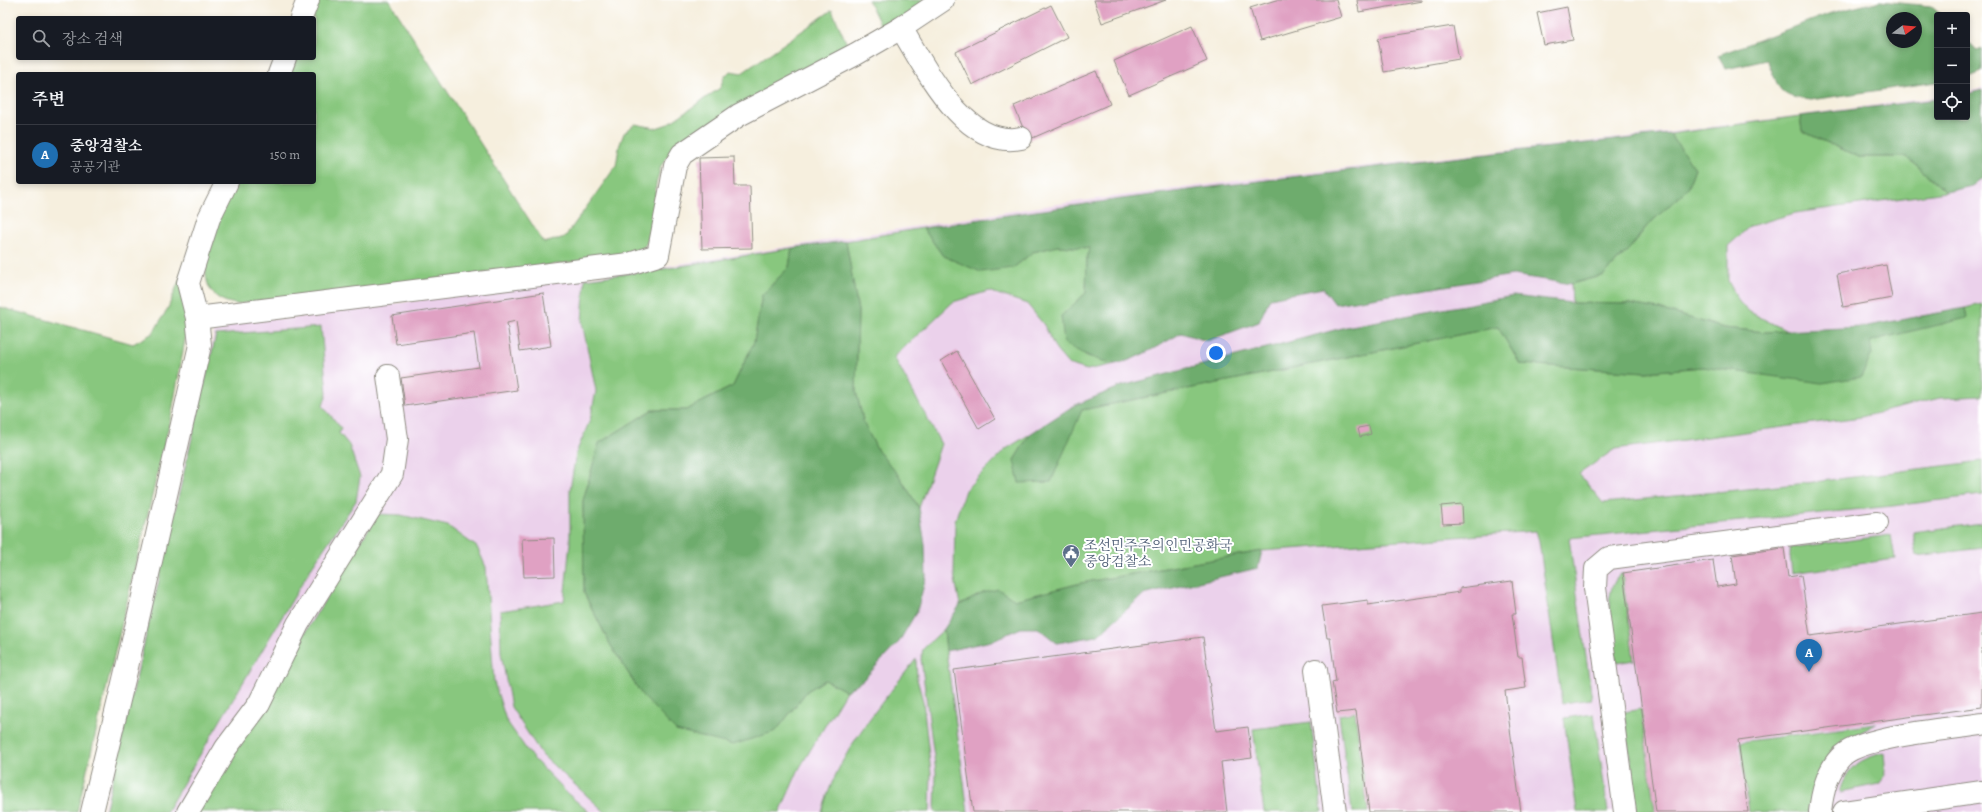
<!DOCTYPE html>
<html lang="ko">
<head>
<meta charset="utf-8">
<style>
  :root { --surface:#171b24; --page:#242831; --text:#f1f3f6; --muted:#9ea1a6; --line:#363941; --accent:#1f6fb2 }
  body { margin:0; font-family:Alegreya,"Noto Serif KR",serif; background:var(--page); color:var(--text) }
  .controls { position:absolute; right:12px; top:12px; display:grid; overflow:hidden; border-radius:4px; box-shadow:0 2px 6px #0003 }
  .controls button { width:36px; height:36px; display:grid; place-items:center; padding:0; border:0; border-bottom:1px solid var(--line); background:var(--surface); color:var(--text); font:20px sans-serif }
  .compass { position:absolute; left:1886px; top:12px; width:36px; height:36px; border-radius:50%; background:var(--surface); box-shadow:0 2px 6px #0003; rotate:74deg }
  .you { position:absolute; left:1216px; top:353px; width:14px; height:14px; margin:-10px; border:3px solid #fff; border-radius:50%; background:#1a73e8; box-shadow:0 0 0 6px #1a73e833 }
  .badge { display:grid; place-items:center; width:26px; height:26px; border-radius:50%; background:var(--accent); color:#fff; font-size:13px; font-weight:700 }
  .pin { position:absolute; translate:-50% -33px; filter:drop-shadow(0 1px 2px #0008) }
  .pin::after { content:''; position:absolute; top:21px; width:14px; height:12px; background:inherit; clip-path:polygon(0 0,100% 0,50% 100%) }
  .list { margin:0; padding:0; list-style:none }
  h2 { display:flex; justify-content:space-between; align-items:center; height:52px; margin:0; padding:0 16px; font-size:17px }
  h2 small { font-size:13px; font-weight:400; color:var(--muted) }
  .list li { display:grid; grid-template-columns:26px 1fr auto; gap:12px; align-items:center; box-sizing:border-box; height:60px; padding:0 16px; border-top:1px solid var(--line) }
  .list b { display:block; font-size:15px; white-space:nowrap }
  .list p { margin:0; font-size:13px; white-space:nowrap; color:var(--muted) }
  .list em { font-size:13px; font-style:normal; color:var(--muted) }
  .icon { flex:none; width:22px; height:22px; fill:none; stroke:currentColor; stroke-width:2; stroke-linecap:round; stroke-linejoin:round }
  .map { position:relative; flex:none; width:1982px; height:812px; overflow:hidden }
  .search { position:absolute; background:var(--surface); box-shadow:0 2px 6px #0003; left:16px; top:16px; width:300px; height:44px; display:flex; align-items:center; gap:10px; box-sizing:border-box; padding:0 14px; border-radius:4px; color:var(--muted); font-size:15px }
  .panel { position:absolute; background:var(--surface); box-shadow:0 2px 6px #0003; left:16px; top:72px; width:300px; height:112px; border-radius:4px }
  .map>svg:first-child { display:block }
  .built { fill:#ebd1eb }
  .green { fill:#88c77e; stroke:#5a7954 }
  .forest { fill:#6eac6d; stroke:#4c6c4c; fill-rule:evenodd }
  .building { fill:#e0a1c3 }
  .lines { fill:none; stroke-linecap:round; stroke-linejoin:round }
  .minor-casing { stroke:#908d84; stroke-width:24 }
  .minor { stroke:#fff; stroke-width:22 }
  .labels { text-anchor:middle; stroke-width:4; stroke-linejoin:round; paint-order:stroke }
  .service-label { font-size:14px; fill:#4e5e75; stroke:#fff; text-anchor:start }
</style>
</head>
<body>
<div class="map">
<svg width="1982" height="812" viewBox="0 0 1982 812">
  <rect width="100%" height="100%" fill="#fff"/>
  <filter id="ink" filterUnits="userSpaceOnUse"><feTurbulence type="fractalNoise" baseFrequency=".025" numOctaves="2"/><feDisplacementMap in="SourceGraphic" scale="8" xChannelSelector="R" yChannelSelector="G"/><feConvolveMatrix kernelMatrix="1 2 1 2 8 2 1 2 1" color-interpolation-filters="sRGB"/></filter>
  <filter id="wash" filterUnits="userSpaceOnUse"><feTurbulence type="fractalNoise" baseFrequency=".012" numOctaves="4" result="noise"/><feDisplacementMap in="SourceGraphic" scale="16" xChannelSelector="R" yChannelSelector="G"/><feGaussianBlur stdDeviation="0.9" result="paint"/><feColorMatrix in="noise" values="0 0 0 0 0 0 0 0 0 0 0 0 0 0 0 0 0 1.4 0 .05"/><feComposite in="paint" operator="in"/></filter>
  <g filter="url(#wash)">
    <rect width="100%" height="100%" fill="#f6efde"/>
    <path class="built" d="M1982,88V812H103L216,324L261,318L283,319L666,266L1051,205L1259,178L1671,132L1937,97V117H1967V92Z"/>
    <g class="green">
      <path d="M313,0H389L544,243L565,237L616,166L619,147L624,133L635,124L656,128L668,124L720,88L724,77L730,71L742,73L832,10L850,51L700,132L669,154L661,166L656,184L653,227L646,244L638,254L237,304C175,297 222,213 236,182H314V74H283L290,58H314V18H306Z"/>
      <path d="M868,0H931L883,30Z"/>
      <path d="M1800,116L1802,131L1859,157H1907L1946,192L1795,213L1750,226L1728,246V281L1740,303L1750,312L1787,331L1765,332L1724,328L1659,309L1629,304L1572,303L1571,284L1604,275L1630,248L1647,226L1687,189L1695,168L1670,134Z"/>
      <path d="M923,228L943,256L1013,268L1033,252L1058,246L1090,248L1087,258L1086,293L1061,316L1086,356L1120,363L1087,370L1068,364L1056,350L1044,325L1027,304L989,291L953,302L894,357L941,444L919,508L900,477L878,451L864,424L856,391L858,311L846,241Z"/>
      <path d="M196,239L188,323L172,412L77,812H0V307L133,344L153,333L168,308Z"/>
      <path d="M792,248L789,267L762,295L754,342L733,386L686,410H652L599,443L583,501L584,593L610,644L642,695L776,731L807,691L825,680L846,691L799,769L780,812H605L542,755L511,707L501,653L500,611L564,601L570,543V490L576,453L590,420L596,391L582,322L585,279L663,269Z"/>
      <path d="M1982,304V396L1940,398L1861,417L1615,449L1579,474L1603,503L1798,484L1982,461V495L1893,506L1569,538L1592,699L1562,703L1539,541L1536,531L1262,551L1081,583L1015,600L983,593L960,605L954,574L955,521L965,490L1006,449L1030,434L1014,460L1076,420L1082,410L1498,327L1520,364L1646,372L1703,367L1758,374L1877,338L1967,317L1965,308Z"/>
      <path d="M321,327L327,393L323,406L341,428L339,433L349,445L360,477L356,501L313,565L166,812H105L216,335Z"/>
      <path d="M378,514L401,515L448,526L477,547L486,567L494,682L506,720L531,756L568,794L589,812H194Z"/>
      <path d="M1982,523V548L1917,556L1913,532Z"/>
      <path d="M1891,535L1895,559L1792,573L1789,548Z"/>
      <path d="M1622,573L1634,660L1617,663C1613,638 1599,591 1622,573Z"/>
      <path d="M944,629L946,651L968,812H935L936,772L921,659L923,649Z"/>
      <path d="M916,659L917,679L923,701L931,773L930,812H822C838,752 879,707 916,659Z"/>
      <path d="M1641,709L1655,812H1637L1624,712Z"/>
      <path d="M1355,712L1368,812H1352L1339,715Z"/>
      <path d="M1594,714L1608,812H1577L1564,718Z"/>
      <path d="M1311,722L1322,812H1264L1253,729Z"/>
      <path d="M1876,724L1847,740L1813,793L1808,812H1749L1740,742Z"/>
      <path d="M1884,753L1886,775L1879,784L1840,792C1848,767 1859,759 1884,753Z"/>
    </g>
    <g class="forest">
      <path d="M1880,1L1931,6L1941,15H1937V82L1810,100C1775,96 1781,89 1767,60L1726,69L1718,55L1831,13ZM1892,18H1916V42H1892Z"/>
      <path d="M1967,41L1977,51L1982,49V72L1967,78Z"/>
      <path d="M1982,90V178L1972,186L1946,192L1907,157H1859L1802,131L1800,116L1937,99V117H1967V94Z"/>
      <path d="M1670,134L1695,168L1687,189L1647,226L1630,248L1604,275L1571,284L1513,275L1335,304L1323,288L1270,298L1259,322L1207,341L1181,333C1170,340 1131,362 1119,363C1101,364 1079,352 1064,343L1061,316L1086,293L1087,258L1089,248L1058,246L1033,252L1013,268L981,272L943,256L923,228C1171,189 1420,161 1670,134Z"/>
      <path d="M846,241L858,311L856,391L864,424L878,451L900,477L919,508L925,544L926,577L917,611L899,642L863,680L846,691L825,680L807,691L776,731L733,745L676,731L642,695L610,644L584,593L583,501L599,443L652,410H686L733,386L754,342L762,295L789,267L792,248Z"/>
      <path d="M1513,296L1572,303L1629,304L1659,309L1724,328L1765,332L1862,327L1965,308L1967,318L1870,341L1872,354L1861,377L1822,383L1703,367L1646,372L1520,364L1498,327L1082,410L1051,482L1019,483L1014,460L1030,434L1073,406L1122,386L1346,327Z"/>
      <path d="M1262,551L1258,568L1143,595L1097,636L1057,643L1038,628H1021L991,641L946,651L944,629L960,605L983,593L998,589L1015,600L1081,583Z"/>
    </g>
    <g id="blocks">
      <g class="building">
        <path d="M1094,0H1166L1102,23Z"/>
        <path d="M1276,0H1336L1341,17L1260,41L1250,8Z"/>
        <path d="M1357,0H1422V1L1359,12Z"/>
        <path d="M1051,5L1067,37L972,85L956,52Z"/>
        <path d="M1567,7L1573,40L1544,45L1537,13Z"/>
        <path d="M1192,26L1207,61L1129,95L1114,61Z"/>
        <path d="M1453,26L1459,59L1384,72L1378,38Z"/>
        <path d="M1096,71L1110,104L1028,140L1014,106Z"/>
        <path d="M734,157L735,186H750L752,248L702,249L699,158Z"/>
        <path d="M1886,265L1892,298L1843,307L1837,274Z"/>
        <path d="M543,293L551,346L520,351L516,321L507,323L517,390L405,406L401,378L479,367L474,333L396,344L392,316Z"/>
        <path d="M957,351L995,419L979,429L941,361Z"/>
        <path d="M1369,426L1371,434L1360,437L1358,428Z"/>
        <path d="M1462,504L1463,523L1443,524L1441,506Z"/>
        <path d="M554,538L555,576L524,577L522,539Z"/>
        <path d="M1784,548L1788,577L1801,575L1810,636L1982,613V707L1738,740L1748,812H1656L1623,573L1713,560L1717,587L1736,584L1732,555Z"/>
        <path d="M1512,581L1516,614H1512L1518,657H1522L1526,688L1505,691L1521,812H1369L1356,711L1337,713L1332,682L1336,681L1330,638H1327L1322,606L1368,600V605L1460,592V588Z"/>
        <path d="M1203,637L1216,731L1248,727L1252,758L1221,762L1227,812H973L954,670Z"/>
      </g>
    </g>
  </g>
  <g filter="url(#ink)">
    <use href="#blocks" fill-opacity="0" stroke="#908d84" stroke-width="1"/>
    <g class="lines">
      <defs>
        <g id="minor">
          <path d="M301,18L308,0"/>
          <path d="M901,28C925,67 965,150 1021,138"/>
          <path d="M279,74L285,58"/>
          <path d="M197,318L629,264L658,255L675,166L682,154L739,115L856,54L901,28L943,0"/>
          <path d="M1316,670L1335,812"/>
          <path d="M92,812L127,667L200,345L197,318L188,283L209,218L227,182"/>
          <path d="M188,812L226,748L259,704L298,624L392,474L397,439L388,376"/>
          <path d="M1625,812L1595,588L1596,569L1609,558L1877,523"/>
          <path d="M1820,812C1822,793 1827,772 1840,758C1858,736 1951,729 1982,724"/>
          <path d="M1844,812L1982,792"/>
        </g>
      </defs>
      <use href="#minor" class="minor-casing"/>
      <use href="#minor" class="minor"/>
    </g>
  </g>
  <defs>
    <symbol id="civic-pin" viewBox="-11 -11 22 30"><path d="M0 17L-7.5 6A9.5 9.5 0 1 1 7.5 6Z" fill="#5c6f8a" stroke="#fff"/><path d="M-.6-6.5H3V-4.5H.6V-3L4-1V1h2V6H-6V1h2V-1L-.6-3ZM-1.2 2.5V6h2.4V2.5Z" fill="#fff"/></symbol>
  </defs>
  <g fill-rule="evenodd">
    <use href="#civic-pin" x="1061" y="543" width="20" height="27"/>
  </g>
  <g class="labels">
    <g class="service-label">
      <text x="1084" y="550">조선민주주의인민공화국<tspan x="1084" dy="16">중앙검찰소</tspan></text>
    </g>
  </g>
</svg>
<div class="controls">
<button>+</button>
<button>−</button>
<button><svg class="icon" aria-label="locate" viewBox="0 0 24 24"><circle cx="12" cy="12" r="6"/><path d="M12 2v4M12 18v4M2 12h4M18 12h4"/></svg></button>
</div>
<svg class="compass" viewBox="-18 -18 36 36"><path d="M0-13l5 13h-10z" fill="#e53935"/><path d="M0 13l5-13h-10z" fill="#9ea1a6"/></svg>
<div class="you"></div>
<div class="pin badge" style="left:1809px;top:672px">A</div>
<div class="search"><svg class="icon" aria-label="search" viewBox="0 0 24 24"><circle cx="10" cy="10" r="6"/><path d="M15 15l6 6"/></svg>장소 검색</div>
<section class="panel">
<h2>주변<small></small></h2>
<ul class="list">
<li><span class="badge">A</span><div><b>중앙검찰소</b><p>공공기관</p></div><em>150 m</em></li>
</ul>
</section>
</div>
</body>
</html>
